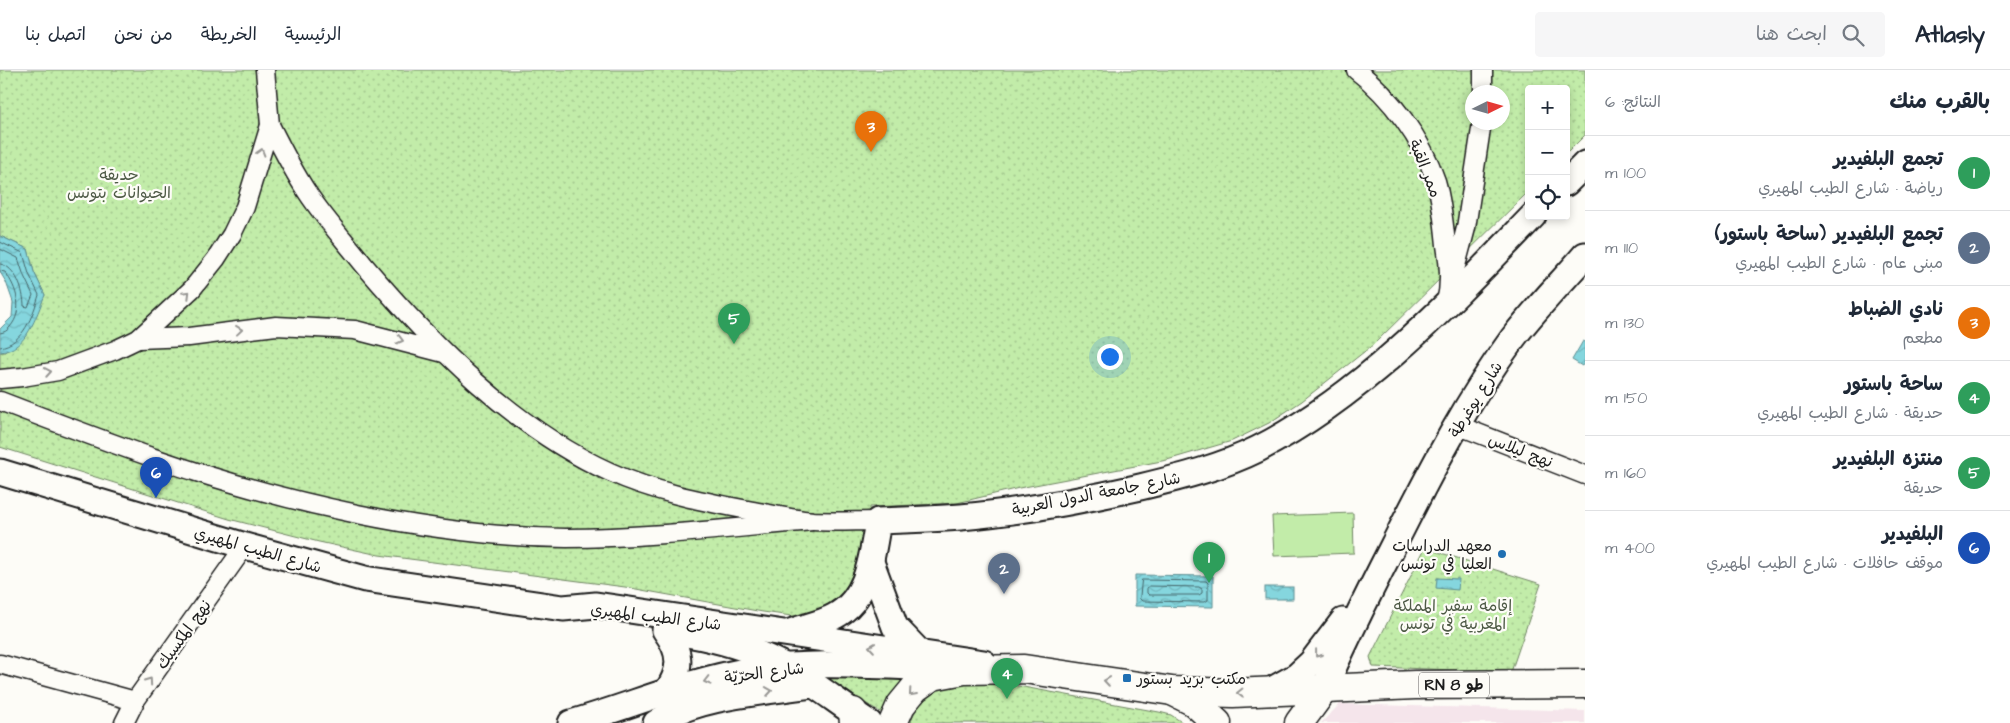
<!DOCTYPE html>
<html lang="ar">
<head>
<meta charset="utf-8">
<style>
  :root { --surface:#fff; --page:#f6f6f7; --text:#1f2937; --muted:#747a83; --line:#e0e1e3; --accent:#2563eb }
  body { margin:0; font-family:"Architects Daughter","Playpen Sans Arabic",sans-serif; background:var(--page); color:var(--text); direction:rtl }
  .controls { position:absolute; right:15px; top:15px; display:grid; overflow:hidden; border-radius:5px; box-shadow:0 2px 8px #0003 }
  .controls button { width:45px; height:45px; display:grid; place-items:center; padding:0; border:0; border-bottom:1px solid var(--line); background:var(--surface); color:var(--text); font:25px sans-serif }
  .compass { position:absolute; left:1465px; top:15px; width:45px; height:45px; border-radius:50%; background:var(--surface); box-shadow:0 2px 8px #0003; rotate:85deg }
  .you { position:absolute; left:1109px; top:286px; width:18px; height:18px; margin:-12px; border:4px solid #fff; border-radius:50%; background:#1a73e8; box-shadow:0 0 0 8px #1a73e833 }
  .badge { display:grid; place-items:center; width:32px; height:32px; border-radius:50%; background:var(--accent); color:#fff; font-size:16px; font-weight:700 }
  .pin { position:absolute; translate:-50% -41px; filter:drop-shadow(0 1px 2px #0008) }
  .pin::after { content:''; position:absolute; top:26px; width:18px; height:15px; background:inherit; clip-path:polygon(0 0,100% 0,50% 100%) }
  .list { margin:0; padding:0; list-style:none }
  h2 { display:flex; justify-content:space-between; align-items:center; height:65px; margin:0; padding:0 20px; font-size:21px }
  h2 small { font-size:16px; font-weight:400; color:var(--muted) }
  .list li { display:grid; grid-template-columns:32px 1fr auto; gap:15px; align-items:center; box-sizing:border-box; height:75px; padding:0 20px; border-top:1px solid var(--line) }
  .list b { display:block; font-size:19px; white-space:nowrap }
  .list p { margin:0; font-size:16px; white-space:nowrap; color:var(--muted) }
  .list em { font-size:16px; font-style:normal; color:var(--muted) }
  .icon { flex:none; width:28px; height:28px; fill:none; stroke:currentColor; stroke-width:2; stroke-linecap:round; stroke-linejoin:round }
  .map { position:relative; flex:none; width:1585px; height:653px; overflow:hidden; direction:ltr }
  header { display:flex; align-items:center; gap:30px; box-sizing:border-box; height:70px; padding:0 25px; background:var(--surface); border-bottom:1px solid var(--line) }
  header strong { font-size:24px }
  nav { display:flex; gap:28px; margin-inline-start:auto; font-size:18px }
  .search { width:350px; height:45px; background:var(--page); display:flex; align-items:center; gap:12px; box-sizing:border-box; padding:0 18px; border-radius:5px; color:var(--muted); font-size:19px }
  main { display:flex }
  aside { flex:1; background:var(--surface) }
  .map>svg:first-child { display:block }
  .built { fill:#f5e5eb }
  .green { fill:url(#green-dots); stroke:#6f8462; fill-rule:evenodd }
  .pitch { fill:#c2eca9; stroke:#6f8462 }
  .water { fill:url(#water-waves); stroke:#5b8c90 }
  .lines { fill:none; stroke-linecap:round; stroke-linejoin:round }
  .shore { stroke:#46666a; stroke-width:1 }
  .street-casing { stroke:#1c1c1c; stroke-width:21 }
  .secondary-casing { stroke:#1c1c1c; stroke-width:29 }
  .primary-casing { stroke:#1c1c1c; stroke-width:31 }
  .street { stroke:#fdfcf7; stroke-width:18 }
  .secondary { stroke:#fdfcf7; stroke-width:25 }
  .primary { stroke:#fdfcf7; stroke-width:28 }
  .oneway { stroke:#989794 }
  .poi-dot { fill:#1f6fb2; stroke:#fdfcf7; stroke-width:2 }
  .labels { text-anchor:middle; stroke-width:4.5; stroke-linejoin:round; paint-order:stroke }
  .shield { fill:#fdfcf7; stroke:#605f5e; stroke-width:1 }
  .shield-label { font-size:15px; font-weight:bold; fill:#1c1c1c }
  .street-label { font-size:16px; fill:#1c1c1c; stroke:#fdfcf7 }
  .park-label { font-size:16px; fill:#4e5a46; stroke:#fdfcf7 }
  .poi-label { font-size:16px; fill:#1c1c1c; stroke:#fdfcf7; text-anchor:end }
</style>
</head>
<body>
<header>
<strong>Atlasly</strong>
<div class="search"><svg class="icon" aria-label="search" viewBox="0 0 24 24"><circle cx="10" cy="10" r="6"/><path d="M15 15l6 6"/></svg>ابحث هنا</div>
<nav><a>الرئيسية</a><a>الخريطة</a><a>من نحن</a><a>اتصل بنا</a></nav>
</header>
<main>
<aside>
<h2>بالقرب منك<small>النتائج: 6</small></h2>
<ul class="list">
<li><span class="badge" style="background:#2e9e5b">1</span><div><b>تجمع البلفيدير</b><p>رياضة · شارع الطيب المهيري</p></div><em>100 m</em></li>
<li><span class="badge" style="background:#5c6f8a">2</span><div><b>تجمع البلفيدير (ساحة باستور)</b><p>مبنى عام · شارع الطيب المهيري</p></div><em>110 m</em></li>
<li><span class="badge" style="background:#e8710a">3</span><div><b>نادي الضباط</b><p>مطعم</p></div><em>130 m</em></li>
<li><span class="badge" style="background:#2e9e5b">4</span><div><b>ساحة باستور</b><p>حديقة · شارع الطيب المهيري</p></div><em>150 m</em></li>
<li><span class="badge" style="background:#2e9e5b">5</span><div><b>منتزه البلفيدير</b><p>حديقة</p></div><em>160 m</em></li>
<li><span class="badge" style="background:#1a4fb4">6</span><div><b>البلفيدير</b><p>موقف حافلات · شارع الطيب المهيري</p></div><em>400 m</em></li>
</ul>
</aside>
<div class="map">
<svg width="1585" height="653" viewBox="0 0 1585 653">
  <defs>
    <pattern id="green-dots" width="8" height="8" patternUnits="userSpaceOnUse" patternTransform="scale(1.25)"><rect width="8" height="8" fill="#c2eca9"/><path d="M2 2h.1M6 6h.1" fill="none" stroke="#a6ca91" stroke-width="1.8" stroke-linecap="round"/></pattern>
    <pattern id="water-waves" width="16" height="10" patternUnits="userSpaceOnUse" patternTransform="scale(1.25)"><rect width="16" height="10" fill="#85d6de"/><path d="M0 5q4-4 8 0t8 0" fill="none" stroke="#72b7be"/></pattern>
  </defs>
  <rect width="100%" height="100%" fill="#fdfcf7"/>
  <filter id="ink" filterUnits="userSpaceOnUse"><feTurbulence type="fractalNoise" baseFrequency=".02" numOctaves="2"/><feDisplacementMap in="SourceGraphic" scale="10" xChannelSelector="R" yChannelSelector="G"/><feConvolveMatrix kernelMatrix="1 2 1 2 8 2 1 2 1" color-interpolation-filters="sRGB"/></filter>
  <g filter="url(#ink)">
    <path class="built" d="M1340,634L1585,641V653H1321Z"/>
    <g class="green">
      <path d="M0,0H1585V65L1566,84V19H1529V121L1374,274L1302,331L1269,353L1232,371L1167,390L1019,418L957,433L870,437L871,495L837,537L806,548L763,542L625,517L379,485L319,472L229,449L0,377V282H5L45,225L34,202L28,179L0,166ZM1472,22H1502V52H1472Z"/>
      <path d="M1425,478L1541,514L1511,602L1373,597L1370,587Z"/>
      <path d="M921,601L884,644L816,604Z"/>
      <path d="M974,611L1007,614L1159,642L1171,645L1183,653H911C911,648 913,646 915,642C928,620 951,613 974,611Z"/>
    </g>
    <path class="pitch" d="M1353,443L1354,483L1274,486L1272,446Z"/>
    <g class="water">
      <path d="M0,166L28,179L34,202L45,225C36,246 27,280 0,282V259L12,247L13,232L6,212L0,202Z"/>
      <path d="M1583,271L1585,272V291L1582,296L1572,290Z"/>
      <path d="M1135,505L1213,506V537L1135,536Z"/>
      <path d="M1437,508L1459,509L1458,520L1436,518Z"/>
      <rect x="1265" y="517" width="28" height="12"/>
    </g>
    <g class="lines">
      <g class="shore">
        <path d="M0,172L23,183L29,204L39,225C33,245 23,274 0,277"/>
        <path d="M0,179L18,188L24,206L33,225L28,237L24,236C24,222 16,196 0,194"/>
        <path d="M0,201L5,202C17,218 24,241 10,257C7,261 5,262 0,263"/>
        <path d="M1142,510L1206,511L1208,513V530L1205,532L1142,531L1140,529Z"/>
        <path d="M1149,516L1199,517L1202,519V523L1199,525H1149L1147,523V519Z"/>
      </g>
      <defs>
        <g id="street">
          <path d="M1356,0C1391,27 1422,69 1436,111C1442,132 1444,154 1446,175C1449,195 1451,213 1446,233"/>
          <path d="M1483,22V0"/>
          <path d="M270,55C281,77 293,101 307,122C324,148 345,171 364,195C432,275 514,359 610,402C654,422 701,431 748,440C769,444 791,449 813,451C834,452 856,451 878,451"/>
          <path d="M1453,207L1466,158L1482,52"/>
          <path d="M138,269L189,267L276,256L355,260L444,283"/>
          <path d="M0,309L22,307L58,301L115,280L138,269L192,219L216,189L232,164L245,137L270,55L265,0"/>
          <path d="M0,331C52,351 104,371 157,389C282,432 433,467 566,468C648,468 730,458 812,451"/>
          <path d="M1457,355L1585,405"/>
          <path d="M0,594L135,631"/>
          <path d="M124,653L135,631L245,476"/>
        </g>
        <g id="secondary">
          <path d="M1566,113L1585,94"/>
          <path d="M0,402L245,476L365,509L563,538L596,535L984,593"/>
          <path d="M871,492L895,557L921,584"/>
          <path d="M665,560C682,583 682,600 666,623"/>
          <path d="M788,563C803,557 821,554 835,546C869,528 872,485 878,451C906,450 934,449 961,447C1019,442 1079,431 1136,418C1177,408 1220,398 1258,379C1364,325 1451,231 1533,146"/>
          <path d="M687,564C721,570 756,580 786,597C814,613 841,635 869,653"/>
          <path d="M1324,619C1347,565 1374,513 1400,462C1434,395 1469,328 1513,268C1535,239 1561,213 1585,185"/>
          <path d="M1268,622L1297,606L1311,593L1343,551"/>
          <path d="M571,653C631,636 689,610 751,600C805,592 860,595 914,597"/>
          <path d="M656,653C695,626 766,622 813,615"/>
        </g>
        <g id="primary">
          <path d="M1174,622L1194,632L1217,653"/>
          <path d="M853,642L854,653"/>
          <path d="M893,653L901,635L915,618L932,606L964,600L1024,599L1172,621L1233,623L1415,615L1585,614"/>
          <path d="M1299,653L1324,619"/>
        </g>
      </defs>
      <use href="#street" class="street-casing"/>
      <use href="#secondary" class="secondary-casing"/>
      <use href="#primary" class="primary-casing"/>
      <use href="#street" class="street"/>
      <use href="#secondary" class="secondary"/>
      <use href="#primary" class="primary"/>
    </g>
    <defs><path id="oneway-chevron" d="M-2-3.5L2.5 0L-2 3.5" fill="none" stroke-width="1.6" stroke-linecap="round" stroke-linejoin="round" transform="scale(1.25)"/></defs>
    <g class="oneway">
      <use href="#oneway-chevron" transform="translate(261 82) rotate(-73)"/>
      <use href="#oneway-chevron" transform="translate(187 224) rotate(-45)"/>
      <use href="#oneway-chevron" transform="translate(239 260) rotate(-6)"/>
      <use href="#oneway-chevron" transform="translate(400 270) rotate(14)"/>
      <use href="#oneway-chevron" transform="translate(48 302) rotate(-10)"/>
      <use href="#oneway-chevron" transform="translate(872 577) rotate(-172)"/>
      <use href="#oneway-chevron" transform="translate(1318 584) rotate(128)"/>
      <use href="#oneway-chevron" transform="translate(149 611) rotate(-55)"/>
      <use href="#oneway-chevron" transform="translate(707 611) rotate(166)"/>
      <use href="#oneway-chevron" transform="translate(1107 611) rotate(-172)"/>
      <use href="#oneway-chevron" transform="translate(769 621) rotate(-9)"/>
      <use href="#oneway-chevron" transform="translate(912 623) rotate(131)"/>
      <use href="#oneway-chevron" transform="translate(1240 623) rotate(179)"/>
    </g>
  </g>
  <g class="poi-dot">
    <circle cx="1502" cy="484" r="5"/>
    <rect x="1122" y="603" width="10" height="10" rx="2.5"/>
  </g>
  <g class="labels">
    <rect class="shield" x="1419" y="602.5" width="70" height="25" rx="4"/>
    <g class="shield-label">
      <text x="1454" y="620">RN 8 طو</text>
    </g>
    <g class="street-label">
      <text transform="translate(1426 98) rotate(68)" y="6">ممر القبة</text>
      <text transform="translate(1475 329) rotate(-58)" y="6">شارع يوغرطة</text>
      <text transform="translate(1521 380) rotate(21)" y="6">نهج ليلاس</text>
      <text transform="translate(1096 423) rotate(-11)" y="6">شارع جامعة الدول العربية</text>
      <text transform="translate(258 479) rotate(16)" y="6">شارع الطيب المهيري</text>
      <text transform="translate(656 546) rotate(7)" y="6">شارع الطيب المهيري</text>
      <text transform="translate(183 564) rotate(-54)" y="6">نهج المكسيك</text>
      <text transform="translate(764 602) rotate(-7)" y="6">شارع الحرّيّة</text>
    </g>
    <g class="park-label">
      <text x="119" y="110">حديقة<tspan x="119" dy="18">الحيوانات بتونس</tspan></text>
      <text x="1453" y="541">إقامة سفير المملكة<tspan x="1453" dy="18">المغربية في تونس</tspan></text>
    </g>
    <g class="poi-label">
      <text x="1492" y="481">معهد الدراسات<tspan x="1492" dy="18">العليا في تونس</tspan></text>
      <text x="1137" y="614" text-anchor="start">مكتب بريد بستور</text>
    </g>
  </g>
</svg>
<div class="controls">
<button>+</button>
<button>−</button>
<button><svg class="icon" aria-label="locate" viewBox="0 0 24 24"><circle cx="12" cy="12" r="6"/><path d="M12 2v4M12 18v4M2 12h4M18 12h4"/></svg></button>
</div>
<svg class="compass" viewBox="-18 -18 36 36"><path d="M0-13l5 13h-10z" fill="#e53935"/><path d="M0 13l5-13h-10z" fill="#747a83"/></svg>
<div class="you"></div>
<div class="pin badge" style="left:1209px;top:513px;background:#2e9e5b">1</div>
<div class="pin badge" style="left:1004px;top:524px;background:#5c6f8a">2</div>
<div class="pin badge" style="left:871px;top:82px;background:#e8710a">3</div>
<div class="pin badge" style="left:1007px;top:629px;background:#2e9e5b">4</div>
<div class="pin badge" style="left:734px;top:274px;background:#2e9e5b">5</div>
<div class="pin badge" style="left:156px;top:428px;background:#1a4fb4">6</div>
</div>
</main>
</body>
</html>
